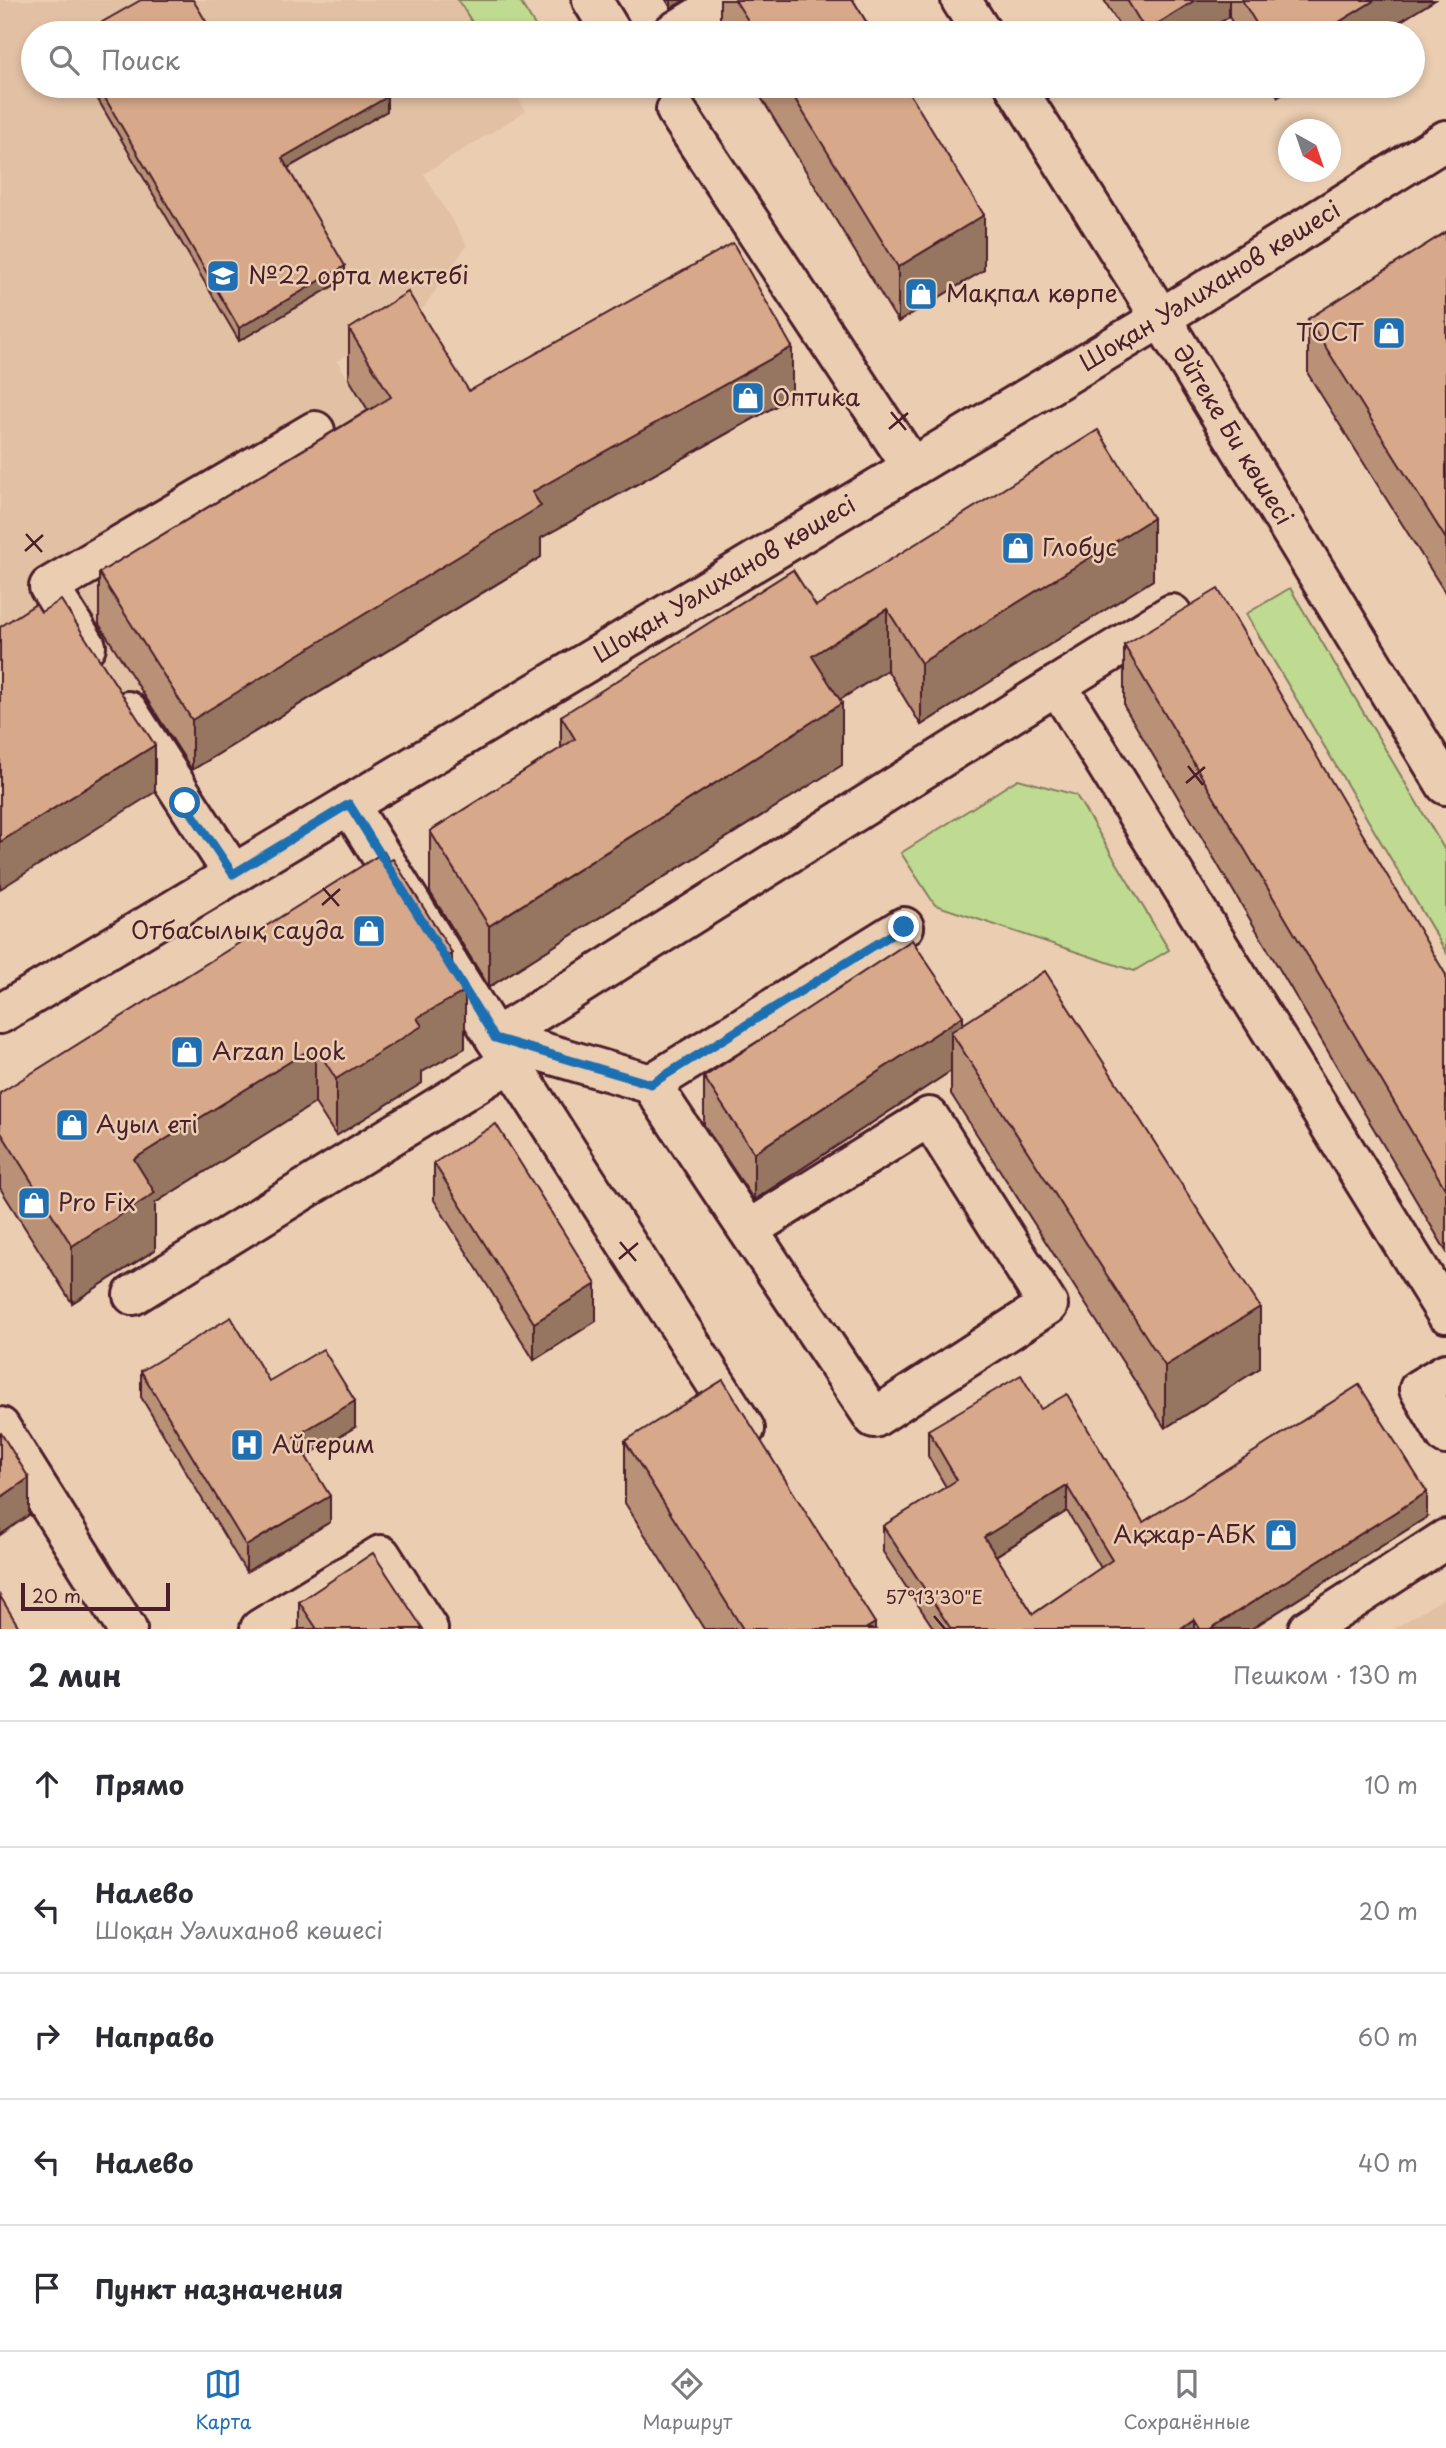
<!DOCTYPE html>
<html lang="ru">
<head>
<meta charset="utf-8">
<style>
  :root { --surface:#fff; --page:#f7f7f7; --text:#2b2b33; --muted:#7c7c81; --line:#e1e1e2; --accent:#1f6fb2 }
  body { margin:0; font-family:"Playpen Sans",sans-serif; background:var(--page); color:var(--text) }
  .compass { position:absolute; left:1278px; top:119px; width:63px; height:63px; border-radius:50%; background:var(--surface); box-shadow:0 4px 10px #0003; rotate:140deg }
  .scale { position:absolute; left:21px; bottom:18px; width:149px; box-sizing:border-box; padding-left:7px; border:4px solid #4a1f2b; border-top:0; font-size:19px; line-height:24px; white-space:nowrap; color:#4a1f2b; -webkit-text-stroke:5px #ebceb2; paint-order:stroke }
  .stop { position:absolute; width:21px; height:21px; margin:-16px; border:5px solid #1f6fb2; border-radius:50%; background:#fff }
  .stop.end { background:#1f6fb2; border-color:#fff; box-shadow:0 2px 7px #0008 }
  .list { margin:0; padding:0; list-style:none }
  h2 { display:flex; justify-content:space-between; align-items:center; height:91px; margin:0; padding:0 28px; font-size:30px }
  h2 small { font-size:23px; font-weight:400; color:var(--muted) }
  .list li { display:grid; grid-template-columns:46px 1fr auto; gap:21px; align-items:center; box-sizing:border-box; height:126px; padding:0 28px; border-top:2px solid var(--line) }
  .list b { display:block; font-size:26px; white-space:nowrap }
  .list p { margin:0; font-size:23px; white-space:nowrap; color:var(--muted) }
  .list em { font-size:23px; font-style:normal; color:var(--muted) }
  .icon { flex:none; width:38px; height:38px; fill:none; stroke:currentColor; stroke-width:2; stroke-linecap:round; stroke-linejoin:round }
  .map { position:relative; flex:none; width:1446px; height:1629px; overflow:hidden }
  .search { position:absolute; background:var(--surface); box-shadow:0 4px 10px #0003; left:21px; right:21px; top:21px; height:77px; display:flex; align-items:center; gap:18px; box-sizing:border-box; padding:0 24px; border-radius:38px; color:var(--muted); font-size:26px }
  .sheet { height:721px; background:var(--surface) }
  nav { display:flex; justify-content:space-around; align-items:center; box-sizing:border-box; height:98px; border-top:2px solid var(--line); background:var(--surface); font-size:19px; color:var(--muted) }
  nav a { display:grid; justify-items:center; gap:4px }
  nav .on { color:var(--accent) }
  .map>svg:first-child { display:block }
  .built { fill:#e2c0a4 }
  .green { fill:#bfda91; stroke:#847c5e; stroke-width:2 }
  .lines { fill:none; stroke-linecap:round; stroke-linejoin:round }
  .minor-casing { stroke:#4a1f2b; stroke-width:44 }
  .minor { stroke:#ebceb2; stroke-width:38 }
  .wall { fill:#b99177; stroke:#4a1f2b; stroke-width:2; fill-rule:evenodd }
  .shaded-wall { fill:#967661; stroke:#4a1f2b; stroke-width:2 }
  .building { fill:#d7a98a; stroke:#4a1f2b; stroke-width:2; fill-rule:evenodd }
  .route { stroke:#1f6fb2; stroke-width:9 }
  .ticks { fill:none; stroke:#4a1f2b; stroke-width:2.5 }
  .labels { text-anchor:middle; stroke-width:5; stroke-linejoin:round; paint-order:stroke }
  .poi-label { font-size:24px; fill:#4a1f2b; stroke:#ebceb2; text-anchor:start }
  .street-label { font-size:24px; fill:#4a1f2b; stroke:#ebceb2 }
  .ticks-label { font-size:18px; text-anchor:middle; fill:#4a1f2b; stroke:#ebceb2; stroke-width:5; stroke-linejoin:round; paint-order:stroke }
</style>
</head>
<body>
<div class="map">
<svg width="1446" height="1629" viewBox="0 0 1446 1629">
  <rect width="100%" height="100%" fill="#ebceb2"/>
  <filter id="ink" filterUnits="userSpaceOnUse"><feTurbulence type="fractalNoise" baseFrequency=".0143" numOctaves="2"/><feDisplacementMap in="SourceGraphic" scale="14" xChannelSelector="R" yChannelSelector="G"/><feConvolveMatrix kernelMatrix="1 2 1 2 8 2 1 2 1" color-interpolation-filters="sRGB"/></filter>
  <g filter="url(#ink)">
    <g class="built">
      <path d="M0,0H458L479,33H33V86H510L526,111L424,174L467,245L424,307L337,361L482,594L0,889Z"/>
      <path d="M1446,1597V1629H1393Z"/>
    </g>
    <g class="green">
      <path d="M458,0H519L539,32L479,33Z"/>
      <path d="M1290,588L1446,852V952L1246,614Z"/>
      <path d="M1018,779L1076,795L1169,950L1134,971L935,905L901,853Z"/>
    </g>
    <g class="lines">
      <defs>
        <g id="minor">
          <path d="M592,0L612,33"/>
          <path d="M961,0L982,33"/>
          <path d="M672,33L726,0"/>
          <path id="s1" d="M1015,86L1161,318L1446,785"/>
          <path d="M676,110L912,467"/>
          <path d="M86,646L49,587L315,431"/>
          <path d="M1057,685L1172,614"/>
          <path d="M128,711L233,874"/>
          <path d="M349,804L495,1038L1057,685L1446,1313"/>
          <path id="s2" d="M0,1014L1161,318L1446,140"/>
          <path d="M495,1038L651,1084L748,1230L929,1117L1048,1305L874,1418L748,1230"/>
          <path d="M495,1038L745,1429"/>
          <path d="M651,1084L904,927"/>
          <path d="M133,1295L511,1062"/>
          <path d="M1446,1373L1419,1389L1446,1435"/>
          <path d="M0,1427L127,1629"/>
          <path d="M260,1629L381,1555L428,1629"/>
          <path d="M1308,1629L1446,1539"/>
        </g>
      </defs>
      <use href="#minor" class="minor-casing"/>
      <use href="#minor" class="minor"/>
    </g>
    <g class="wall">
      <path d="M666,0H685L671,8Z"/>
      <path d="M720,0H853L873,33H722L720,29Z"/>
      <path d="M1104,0H1435L1381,33H1239L1229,17L1202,33H1124Z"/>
      <path d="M90,86H380L387,111L288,168L345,279L239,341Z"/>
      <path d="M754,86H905L984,270L898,322Z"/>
      <path d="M1272,86H1296L1278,97Z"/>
      <path d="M1446,232V594L1308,374V319Z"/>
      <path d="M349,329L469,391L792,397L541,538V557L192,770L99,624V573L368,410L349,379Z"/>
      <path d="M1153,580L921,725L887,670L840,700L842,765L489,987L430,892V831L561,748V716L816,606Z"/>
      <path d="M1124,645L1446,975V1251L1124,706Z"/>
      <path d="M452,969L465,1048L422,1072V1083L336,1136L315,1103L155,1203V1250L72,1303L0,1188V1093Z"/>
      <path d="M963,1025L1260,1368L1165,1428L951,1094V1071L754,1200L704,1125V1077Z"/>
      <path d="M434,1163L596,1321L534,1360L434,1200Z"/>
      <path d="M141,1371L355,1427L306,1456L330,1522L246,1572L141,1397Z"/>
      <path d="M1041,1409L1143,1522L1427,1517L1251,1629H934L883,1552V1526L946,1487L928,1456V1430ZM1067,1511L1101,1568L1033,1614L996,1556Z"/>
      <path d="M625,1441L875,1629H704L625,1503Z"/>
      <path d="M299,1602L423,1629H299Z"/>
    </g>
    <g class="shaded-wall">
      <path d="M671,0H685L671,8Z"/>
      <path d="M1195,0H1229V17L1202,33H1146V31Z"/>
      <path d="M1375,0H1435L1381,33H1321Z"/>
      <path d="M1278,86H1296L1278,97Z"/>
      <path d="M387,97V111L282,171V158Z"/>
      <path d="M984,215V270L898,322V267Z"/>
      <path d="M345,266V279L239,341V328Z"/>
      <path d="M792,347V397L541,538V557L192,770V720L532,492Z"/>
      <path d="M1153,518V580L921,725V663Z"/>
      <path d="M887,609V670L812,717V656Z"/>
      <path d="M842,703V765L489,987V926Z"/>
      <path d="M155,745V792L0,889V842Z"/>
      <path d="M452,953V998L465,991V1048L422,1072V1083L336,1136V1079L417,1018L445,958Z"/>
      <path d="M963,1016V1050L951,1032V1071L754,1200V1153Z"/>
      <path d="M315,1046V1103L155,1203V1250L72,1303V1246L134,1159Z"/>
      <path d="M596,1284V1321L534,1360V1323Z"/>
      <path d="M1260,1307V1368L1165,1428V1366Z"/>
      <path d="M355,1401V1427L294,1463V1437Z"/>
      <path d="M29,1478V1515L0,1535V1498Z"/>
      <path d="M1067,1486V1511L984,1563V1537Z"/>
      <path d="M1427,1492V1517L1251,1629H1210Z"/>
      <path d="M330,1496V1522L246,1572V1546Z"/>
      <path d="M1194,1619V1629H1180Z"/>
      <path d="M875,1623V1629H865Z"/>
    </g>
    <g class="building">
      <path d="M141,0H193L213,33H83Z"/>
      <path d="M735,0H853L873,33H756Z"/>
      <path d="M1127,0H1195L1146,31Z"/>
      <path d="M1242,0H1375L1321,33H1262Z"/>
      <path d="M345,26L349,33H332Z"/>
      <path d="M98,86H380L387,97L282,158L345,266L239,328Z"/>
      <path d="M787,86H905L984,215L898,267Z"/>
      <path d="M1446,232V539L1308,319Z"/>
      <path d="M733,243L792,347L532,492L541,506L192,720L99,573L391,397L349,329L408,292L469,391Z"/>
      <path d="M1098,430L1153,518L921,663L887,609L812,656L842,703L489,926L430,831L575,739L561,716L793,570L816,606Z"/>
      <path d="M1218,589L1446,975V1190L1124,645Z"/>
      <path d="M61,600L155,745L0,842V627L36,604L41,612Z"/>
      <path d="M384,852L389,861L393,859L452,953L445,958L465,991L417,1018L422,1026L336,1079L315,1046L134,1159L155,1193L72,1246L0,1131V1093Z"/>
      <path d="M912,940L963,1016L754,1153L704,1077Z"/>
      <path d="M1045,971L1260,1307L1165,1366L951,1032Z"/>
      <path d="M496,1124L596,1284L534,1323L434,1163Z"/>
      <path d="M231,1317L269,1381L323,1349L355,1401L294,1437L330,1496L246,1546L141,1371Z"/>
      <path d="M1021,1375L1041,1409L1067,1394L1143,1522L1359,1385L1427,1492L1210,1629H1200L1194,1619L1180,1629H951L883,1526L957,1480L928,1430ZM1067,1486L1112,1560L1033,1614L984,1537Z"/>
      <path d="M723,1380L875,1623L865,1629H743L625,1441Z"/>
      <path d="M1,1433L29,1478L0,1498V1434Z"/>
      <path d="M373,1553L423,1629H317L299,1602Z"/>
      <path d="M0,1596L20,1629H0Z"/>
    </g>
  </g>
  <g class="lines" filter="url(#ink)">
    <path class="route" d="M185,803L233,874L349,804L495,1038L651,1084L904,927"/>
  </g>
  <path class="ticks" d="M891,412L906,430M889,429L908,413M26,534L42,552M25,551L43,535M1188,766L1203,785M1186,783L1205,767M323,888L339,906M322,905L340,889M620,1242L636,1261M619,1259L638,1243M934,1616L945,1629"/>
  <defs>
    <symbol id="school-square" viewBox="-11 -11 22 22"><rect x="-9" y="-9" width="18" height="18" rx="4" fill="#1f6fb2" stroke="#ebceb2"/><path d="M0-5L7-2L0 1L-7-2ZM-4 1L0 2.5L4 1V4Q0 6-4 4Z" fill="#fff"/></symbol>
    <symbol id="shop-square" viewBox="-11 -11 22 22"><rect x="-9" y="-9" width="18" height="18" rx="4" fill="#1f6fb2" stroke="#ebceb2"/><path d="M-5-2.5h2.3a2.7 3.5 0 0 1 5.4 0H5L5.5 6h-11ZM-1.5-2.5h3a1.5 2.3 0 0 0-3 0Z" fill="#fff"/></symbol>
    <symbol id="hospital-square" viewBox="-11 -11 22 22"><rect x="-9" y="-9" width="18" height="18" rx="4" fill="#1f6fb2" stroke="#ebceb2"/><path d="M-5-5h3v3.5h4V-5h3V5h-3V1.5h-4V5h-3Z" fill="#fff"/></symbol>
  </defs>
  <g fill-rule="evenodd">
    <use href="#school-square" x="204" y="257" width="38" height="38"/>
    <use href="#shop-square" x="902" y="275" width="38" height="38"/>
    <use href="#shop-square" x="1370" y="314" width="38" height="38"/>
    <use href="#shop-square" x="729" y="379" width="38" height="38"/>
    <use href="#shop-square" x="999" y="529" width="38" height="38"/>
    <use href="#shop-square" x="350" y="912" width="38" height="38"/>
    <use href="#shop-square" x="168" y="1033" width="38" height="38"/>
    <use href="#shop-square" x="53" y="1106" width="38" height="38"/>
    <use href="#shop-square" x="15" y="1184" width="38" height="38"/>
    <use href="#hospital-square" x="228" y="1426" width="38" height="38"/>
    <use href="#shop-square" x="1262" y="1516" width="38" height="38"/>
  </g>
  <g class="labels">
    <g class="poi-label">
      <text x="248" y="284">№22 орта мектебі</text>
      <text x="946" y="302">Мақпал көрпе</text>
      <text x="1364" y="341" text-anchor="end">ТОСТ</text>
      <text x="772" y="406">Оптика</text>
      <text x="1042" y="556">Глобус</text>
      <text x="344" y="939" text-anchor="end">Отбасылық сауда</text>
      <text x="212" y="1060">Arzan Look</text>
      <text x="96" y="1133">Ауыл еті</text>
      <text x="58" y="1211">Pro Fix</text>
      <text x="272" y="1453">Айгерим</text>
      <text x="1256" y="1543" text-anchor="end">Ақжар-АБК</text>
    </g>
    <g class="street-label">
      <text dy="8" stroke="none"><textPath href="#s2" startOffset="1412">Шоқан Уәлиханов көшесі</textPath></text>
      <text dy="8" stroke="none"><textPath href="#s1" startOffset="411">Әйтеке Би көшесі</textPath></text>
      <text dy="8" stroke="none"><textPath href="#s2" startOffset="845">Шоқан Уәлиханов көшесі</textPath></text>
    </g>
  </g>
  <g class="ticks-label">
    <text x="934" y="1604">57°13'30"E</text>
  </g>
</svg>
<svg class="compass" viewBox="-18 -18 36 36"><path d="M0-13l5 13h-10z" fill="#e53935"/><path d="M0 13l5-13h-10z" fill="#7c7c81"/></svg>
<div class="scale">20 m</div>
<div class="stop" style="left:185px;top:803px"></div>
<div class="stop end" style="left:904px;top:927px"></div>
<div class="search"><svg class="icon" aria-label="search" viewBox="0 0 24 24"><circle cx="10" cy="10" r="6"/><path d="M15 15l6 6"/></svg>Поиск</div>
</div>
<section class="sheet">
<h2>2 мин<small>Пешком · 130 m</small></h2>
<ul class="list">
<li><svg class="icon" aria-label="ahead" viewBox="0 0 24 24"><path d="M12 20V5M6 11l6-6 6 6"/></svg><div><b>Прямо</b></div><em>10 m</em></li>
<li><svg class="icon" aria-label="left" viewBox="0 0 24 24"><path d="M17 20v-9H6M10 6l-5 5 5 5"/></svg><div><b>Налево</b><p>Шоқан Уәлиханов көшесі</p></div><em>20 m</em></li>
<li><svg class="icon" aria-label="right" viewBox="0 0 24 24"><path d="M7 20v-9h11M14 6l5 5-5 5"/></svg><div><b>Направо</b></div><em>60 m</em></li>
<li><svg class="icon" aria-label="left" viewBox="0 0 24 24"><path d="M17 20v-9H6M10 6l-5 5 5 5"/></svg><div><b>Налево</b></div><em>40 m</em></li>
<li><svg class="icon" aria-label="arrive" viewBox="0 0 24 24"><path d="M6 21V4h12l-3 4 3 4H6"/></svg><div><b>Пункт назначения</b></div></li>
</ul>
</section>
<nav>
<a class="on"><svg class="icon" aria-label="map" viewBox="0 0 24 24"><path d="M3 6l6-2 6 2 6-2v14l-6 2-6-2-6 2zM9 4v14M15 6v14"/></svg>Карта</a>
<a><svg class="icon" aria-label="directions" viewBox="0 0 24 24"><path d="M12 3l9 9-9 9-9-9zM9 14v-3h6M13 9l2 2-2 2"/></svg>Маршрут</a>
<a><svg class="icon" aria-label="saved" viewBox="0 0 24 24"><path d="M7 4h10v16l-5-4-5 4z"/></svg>Сохранённые</a>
</nav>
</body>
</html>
